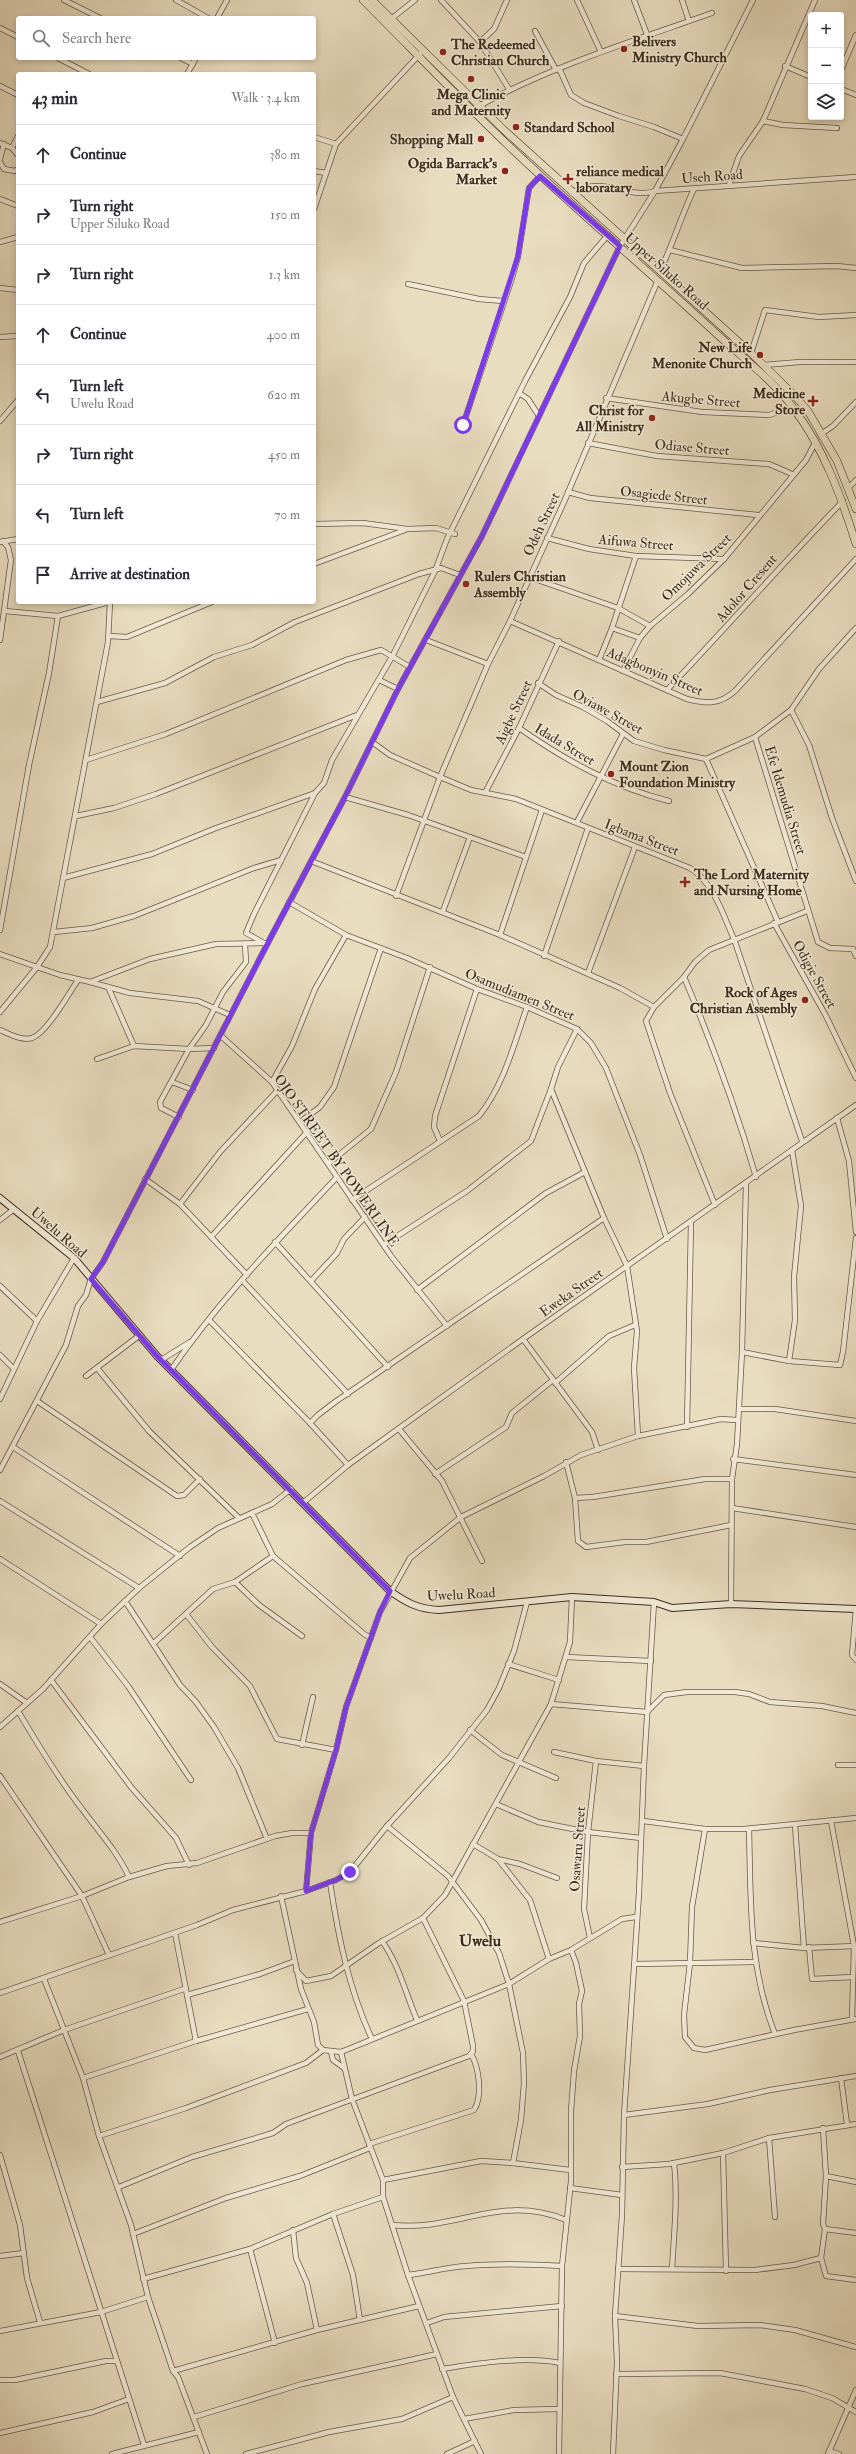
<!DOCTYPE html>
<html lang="en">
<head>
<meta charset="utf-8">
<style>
  :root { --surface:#fff; --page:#f2f2f3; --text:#2b2b33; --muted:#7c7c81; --line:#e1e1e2 }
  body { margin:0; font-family:"IM FELL Double Pica",serif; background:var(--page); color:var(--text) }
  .controls { position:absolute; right:12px; top:12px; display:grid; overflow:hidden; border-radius:4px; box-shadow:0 2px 6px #0003 }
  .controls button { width:36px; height:36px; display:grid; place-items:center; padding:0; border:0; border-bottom:1px solid var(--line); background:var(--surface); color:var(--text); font:20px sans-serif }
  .stop { position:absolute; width:12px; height:12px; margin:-9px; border:3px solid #7c3aed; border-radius:50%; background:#fff }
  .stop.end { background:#7c3aed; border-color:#fff; box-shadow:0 1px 4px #0008 }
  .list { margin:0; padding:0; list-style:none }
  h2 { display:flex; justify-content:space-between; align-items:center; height:52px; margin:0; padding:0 16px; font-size:17px }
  h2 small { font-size:13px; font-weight:400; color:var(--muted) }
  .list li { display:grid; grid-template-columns:26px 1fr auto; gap:12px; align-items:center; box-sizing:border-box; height:60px; padding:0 16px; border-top:1px solid var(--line) }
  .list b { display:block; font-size:15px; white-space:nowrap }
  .list p { margin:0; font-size:13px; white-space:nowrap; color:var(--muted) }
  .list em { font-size:13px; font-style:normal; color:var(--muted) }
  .icon { flex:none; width:22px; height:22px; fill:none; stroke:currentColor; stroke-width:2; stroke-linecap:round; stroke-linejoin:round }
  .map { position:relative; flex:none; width:856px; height:2454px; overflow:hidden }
  .search { position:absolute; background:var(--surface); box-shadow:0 2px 6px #0003; left:16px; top:16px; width:300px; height:44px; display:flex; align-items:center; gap:10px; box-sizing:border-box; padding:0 14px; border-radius:4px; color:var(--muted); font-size:15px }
  .panel { position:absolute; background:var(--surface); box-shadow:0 2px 6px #0003; left:16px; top:72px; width:300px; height:532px; border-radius:4px }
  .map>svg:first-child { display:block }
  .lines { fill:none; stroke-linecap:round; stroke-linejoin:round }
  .street-casing { stroke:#685a45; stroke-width:6 }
  .secondary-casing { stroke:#3d2e1c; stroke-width:8 }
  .primary-casing { stroke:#3d2e1c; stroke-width:8 }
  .street { stroke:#f1e9d6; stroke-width:4.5 }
  .secondary { stroke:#f1e9d6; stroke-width:6 }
  .primary { stroke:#e9ddc0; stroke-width:7 }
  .route { stroke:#7c3aed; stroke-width:5 }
  .poi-dot { fill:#8f2418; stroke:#f1e9d6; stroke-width:1.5 }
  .labels { text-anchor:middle; stroke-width:3; stroke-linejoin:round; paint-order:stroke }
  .poi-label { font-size:14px; font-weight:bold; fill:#3d2e1c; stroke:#f1e9d6; text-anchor:start }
  .street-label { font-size:14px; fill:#3d2e1c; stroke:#f1e9d6 }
  .quarter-label { font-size:16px; font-weight:bold; fill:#3d2e1c; stroke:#f1e9d6 }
</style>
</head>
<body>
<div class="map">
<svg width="856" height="2454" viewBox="0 0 856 2454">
  <rect width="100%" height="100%" fill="#e9ddc0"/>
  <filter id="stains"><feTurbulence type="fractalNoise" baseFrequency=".005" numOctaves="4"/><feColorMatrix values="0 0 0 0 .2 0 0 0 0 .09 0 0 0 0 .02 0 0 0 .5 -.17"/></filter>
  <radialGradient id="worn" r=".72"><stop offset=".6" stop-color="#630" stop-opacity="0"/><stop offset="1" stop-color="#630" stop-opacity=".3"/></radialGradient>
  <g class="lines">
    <defs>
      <g id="street">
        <path d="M64,0L100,18"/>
        <path d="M176,0L208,18"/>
        <path d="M441,0L480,42L509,89"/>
        <path d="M577,0L601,52"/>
        <path d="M634,0L648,37"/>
        <path d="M682,0L689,21"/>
        <path d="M217,18L227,0"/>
        <path d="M391,19L415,0"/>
        <path d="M0,28L18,37"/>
        <path d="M535,31L556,70"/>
        <path d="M480,42L494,29L507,0"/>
        <path d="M58,58L89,74"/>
        <path d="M181,58L193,64"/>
        <path d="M785,66L811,77"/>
        <path d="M559,68L571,95L584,103L619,116L654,127L683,139"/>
        <path d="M841,70L856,35"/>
        <path d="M187,74L196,58"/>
        <path d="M0,86L18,95"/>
        <path d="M841,89L856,95"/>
        <path d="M479,106C552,66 633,41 712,13"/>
        <path d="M763,121L783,125L837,128"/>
        <path d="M314,137L336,144"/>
        <path d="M0,143L12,148L18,136"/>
        <path d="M12,148L18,155"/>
        <path d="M0,159L4,144"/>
        <path d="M0,162L4,169L15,171L18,169"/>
        <path d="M314,171L326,173"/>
        <path d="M729,185L739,156L763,121L815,0"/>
        <path d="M573,192C605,175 628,200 655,191L856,177"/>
        <path d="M0,199L18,206"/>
        <path d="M314,209L336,144L420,54"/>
        <path d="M0,242L18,237"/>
        <path d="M670,250L742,268L837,266L856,268"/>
        <path d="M660,271C673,244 681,216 694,189"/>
        <path d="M408,284L479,299L503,301"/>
        <path d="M0,288L18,290"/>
        <path d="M0,337L18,336"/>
        <path d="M751,353L765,310L819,317L856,315"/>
        <path d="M764,365L800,362H856"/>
        <path d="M519,393L528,399L539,416"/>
        <path d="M606,398L702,412L769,415L793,407"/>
        <path d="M0,421L18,400"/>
        <path d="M463,425L512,278L518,257L529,188L540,176"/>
        <path d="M821,434L833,426L856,402"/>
        <path d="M588,443L657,456L769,464L792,474"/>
        <path d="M849,487L856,480"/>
        <path d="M568,492L590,498L758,515"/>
        <path d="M314,524L363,523L407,529L436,528L455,534"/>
        <path d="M547,538L589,549L636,556L724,559"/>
        <path d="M0,542L18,539"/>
        <path d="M314,564L405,530"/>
        <path d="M529,577L618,608L650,626"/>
        <path d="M5,611L58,616L109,602"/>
        <path d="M510,621L687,699C707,704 719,705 735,691L856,559"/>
        <path d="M612,628L636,556"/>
        <path d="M109,636L127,637L212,602"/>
        <path d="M0,640L11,560L8,547L3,541"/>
        <path d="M426,640L488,664"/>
        <path d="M599,660L612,628L640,638"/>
        <path d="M623,671L640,638L650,626L688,594L724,559L806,460L816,441"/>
        <path d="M379,680L398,689"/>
        <path d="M538,683L556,695L583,707L607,721L634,741L664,750L706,759L755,737L791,710L819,669L856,628"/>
        <path d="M667,690C726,628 783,563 843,501"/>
        <path d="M97,702L165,683L214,657L252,645L295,622L419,574L441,568L460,575"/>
        <path d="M791,710L809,745L832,818L856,881"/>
        <path d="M519,728C565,760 613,787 669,801"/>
        <path d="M755,737L818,942L830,948L853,949L856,956"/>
        <path d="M372,742L390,755L440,777L471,790L516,799L690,868C714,883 723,915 734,939L802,1141"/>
        <path d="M706,759L778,922"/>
        <path d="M86,760L166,734L346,660L381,650L410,667"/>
        <path d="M486,791L519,728L559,641"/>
        <path d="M345,797L408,815L526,857"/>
        <path d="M76,816L114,808L156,794L357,715"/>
        <path d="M577,822L623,734"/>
        <path d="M311,861L500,935L620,988L654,1007"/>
        <path d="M63,878L152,854L216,828L315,793"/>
        <path d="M396,896L440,777L488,664L510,621L564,502L658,280"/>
        <path d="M289,902L346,935L407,958L477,989L527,1007L577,1029L591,1043L606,1068L640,1155L667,1239"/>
        <path d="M443,911L470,837"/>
        <path d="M774,923L826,1016L856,1078"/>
        <path d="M0,930L29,765L49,673L58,616"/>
        <path d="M54,932L92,928L134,916L254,868L281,860"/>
        <path d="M500,935L542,810"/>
        <path d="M264,943L246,933L254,914L315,793L324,783L332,760L393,655L435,571L447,539L525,381L570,297L584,263L608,235"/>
        <path d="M0,954L60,975L90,982L150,959L216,944L266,943"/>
        <path d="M544,956L588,828"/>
        <path d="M588,973L635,847"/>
        <path d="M684,977C712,1043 736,1108 756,1177"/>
        <path d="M90,982L130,993L198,1001L230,1015"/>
        <path d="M109,989L134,1046"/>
        <path d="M0,1012L37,967L50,947L108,642L110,602"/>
        <path d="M577,1029L558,1067L551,1089L604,1218L627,1266L637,1331L634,1368L638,1436"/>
        <path d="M0,1030C10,1034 21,1041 32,1038C47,1033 69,993 78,980"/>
        <path d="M221,1036L272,1082L391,1256L447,1326"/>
        <path d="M97,1059L134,1046L189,1049L214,1048"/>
        <path d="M172,1082L193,1090"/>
        <path d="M272,1082L292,1046L315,989L346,935"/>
        <path d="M179,1117L161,1108L160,1102L189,1049L206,1025L223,992L246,962L245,945"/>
        <path d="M837,1118L849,1161L856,1232"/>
        <path d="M300,1122L320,1107L334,1087L381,948"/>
        <path d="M440,1141L434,1127L435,1116L477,989"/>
        <path d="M329,1163L371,1129L396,1072L430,967"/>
        <path d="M145,1179L180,1204L247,1275"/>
        <path d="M352,1200L479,1116C504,1085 514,1044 527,1007"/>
        <path d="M180,1204L220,1152L277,1091"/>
        <path d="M715,1205L670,1093L646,1021L654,1007L684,977L695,962L709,950L807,911"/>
        <path d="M0,1220L14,1209"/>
        <path d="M211,1237L307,1132"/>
        <path d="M275,1242L388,1367"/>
        <path d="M385,1244L467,1191L531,1141L551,1089"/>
        <path d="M242,1280L348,1394"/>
        <path d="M311,1281L337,1253L344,1239L365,1217"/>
        <path d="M0,1286L37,1321"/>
        <path d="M417,1290L546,1193L585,1172"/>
        <path d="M209,1320L310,1423L318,1415L335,1402L604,1218"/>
        <path d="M523,1339L592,1432L598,1450"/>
        <path d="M742,1352L789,1361L840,1365L843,1352L856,1238"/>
        <path d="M0,1355L14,1369"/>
        <path d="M161,1360L190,1342"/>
        <path d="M789,1361L795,1320L794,1277L801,1206L792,1150"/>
        <path d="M97,1368L149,1431L239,1518"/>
        <path d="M171,1370C219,1300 279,1239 337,1177"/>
        <path d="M86,1376L140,1335"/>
        <path d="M555,1383L609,1336L635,1325"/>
        <path d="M0,1399L37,1321L74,1258"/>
        <path d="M37,1401L177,1496L184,1495L200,1479"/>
        <path d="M739,1409H775L856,1421"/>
        <path d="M310,1423L348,1465"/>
        <path d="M687,1427L691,1223"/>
        <path d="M399,1429L442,1481L482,1561"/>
        <path d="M13,1447L180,1556"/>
        <path d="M733,1459L856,1475"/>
        <path d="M566,1462L575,1498L578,1541L586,1547L625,1542H646L731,1525"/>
        <path d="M0,1470L66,1345L78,1306L86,1295L91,1279L103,1262L272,935L345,797L398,689L482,536L620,246L655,191L683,139L753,0"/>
        <path d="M435,1474L506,1427L512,1413L553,1380"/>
        <path d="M575,1498L593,1497L705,1479H732"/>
        <path d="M0,1501L139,1588"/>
        <path d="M304,1502L348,1465L523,1339L856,1105"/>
        <path d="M732,1508L856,1527"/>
        <path d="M252,1513L273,1556L364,1634L371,1638"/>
        <path d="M0,1559L101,1624"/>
        <path d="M235,1582L259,1605L302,1636"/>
        <path d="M125,1601L180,1685L196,1702L214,1727L238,1768L267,1839"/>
        <path d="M731,1604L732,1479L737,1444L742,1352L746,1183"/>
        <path d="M856,1609L852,1655L856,1660"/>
        <path d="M186,1614L212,1647L250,1686L277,1739L336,1750"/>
        <path d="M90,1637L128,1686L191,1780"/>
        <path d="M154,1643L213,1589L235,1582L273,1556"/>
        <path d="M566,1657L651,1661"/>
        <path d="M508,1664L559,1680"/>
        <path d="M51,1680L131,1787L176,1838L189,1865"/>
        <path d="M0,1684L27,1703"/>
        <path d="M551,1704L647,1712L664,1695L687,1692H735L749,1694L770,1702L822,1706L856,1713"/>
        <path d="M18,1711C38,1745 58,1778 82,1809C99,1832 117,1851 129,1877"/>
        <path d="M0,1727L43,1689L101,1624L139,1588L190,1547L218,1528L272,1504L291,1489"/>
        <path d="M470,1730L502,1755L556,1778"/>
        <path d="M302,1745L313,1697"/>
        <path d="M554,1752L596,1761L644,1766"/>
        <path d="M838,1765H856"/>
        <path d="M0,1776L82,1896L109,1955"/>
        <path d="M496,1804L538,1822L588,1832L641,1838"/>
        <path d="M643,1821L705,1829H744L856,1818"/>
        <path d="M831,1821L854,1946L852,2019"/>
        <path d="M795,1825L804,1948"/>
        <path d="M387,1826L448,1876L481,1920L499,1953L509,1984L523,2053L524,2083L521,2120L513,2163L570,2170"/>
        <path d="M705,1829L692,1907L690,1963L684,2015L685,2037L694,2048L705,2050L794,2030L856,2019"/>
        <path d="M749,1829C751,1901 748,1965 775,2034"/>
        <path d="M473,1844L498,1859L530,1900L549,1959"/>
        <path d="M498,1859L520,1864L557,1878"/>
        <path d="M330,1882C338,1936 349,1990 372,2039"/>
        <path d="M306,1891L311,1833"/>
        <path d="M281,1896L301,1989L314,2022L318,2045L323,2050"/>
        <path d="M0,1922L82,1896L129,1877L167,1866L197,1863L275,1836L292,1833H311L336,1750L346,1707L380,1612L410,1558L461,1517L544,1476L581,1455L638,1436L721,1419L737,1420"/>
        <path d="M175,1933L196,2041"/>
        <path d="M590,1938L584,1909L588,1832L596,1761"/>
        <path d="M382,1941C399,1965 406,1994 417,2020"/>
        <path d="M753,1943L804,1948L856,1946"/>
        <path d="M809,1947L812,1979L853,1977"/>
        <path d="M635,1964L755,1962"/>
        <path d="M296,1970L306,1981L331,1976L379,1943L423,1918L445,1895L551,1704L570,1642L572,1597"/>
        <path d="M44,1979L83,2078L99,2136L131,2225L148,2297L173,2371L178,2377L207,2454"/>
        <path d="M0,1993L197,1925L233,1910L306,1891L336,1880L350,1872L387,1826L449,1758L487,1710L499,1688L514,1651L527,1602"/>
        <path d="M187,1995L260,1974L295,1961"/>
        <path d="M18,2051L144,2445"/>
        <path d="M331,2052L333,2060L344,2068"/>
        <path d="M341,2052L352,2099L383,2180V2197L408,2275L453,2397L481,2454"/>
        <path d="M0,2057L64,2030L184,1989"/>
        <path d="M83,2078L196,2041L308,2009"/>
        <path d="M841,2078L847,2124"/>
        <path d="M624,2115L708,2104L770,2090L856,2076"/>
        <path d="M99,2136L186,2108L306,2063L323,2050L341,2052L509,1984L549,1959L571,1950L622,1919L636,1917"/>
        <path d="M769,2138L775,2217"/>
        <path d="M369,2144L474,2110C483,2096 479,2067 471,2054"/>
        <path d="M723,2153L726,2271"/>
        <path d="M0,2155L20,2225L27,2278L40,2322"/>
        <path d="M622,2167L669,2164L723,2153L769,2138L856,2124"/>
        <path d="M826,2176L856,2182"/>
        <path d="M383,2180L481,2161L513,2163"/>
        <path d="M119,2187L192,2157L273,2133L286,2124L469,2056L473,2051V2046L464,2001L423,1918"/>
        <path d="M570,2188L622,2195"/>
        <path d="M333,2214L353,2275L360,2320"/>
        <path d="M392,2225C456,2232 499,2193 566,2220"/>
        <path d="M825,2229L856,2233"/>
        <path d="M293,2230L296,2258L307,2283L317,2330"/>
        <path d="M133,2234L226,2198L300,2176L370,2148"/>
        <path d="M250,2249L275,2343"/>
        <path d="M0,2256L24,2253"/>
        <path d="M821,2258L826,2276L856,2280"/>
        <path d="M618,2269L755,2270L794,2265L821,2258L825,2229L823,2224L826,2176L823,2128"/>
        <path d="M672,2269C674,2234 678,2198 674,2163"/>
        <path d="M408,2275C427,2273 447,2267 466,2266C498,2263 530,2264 562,2266"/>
        <path d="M143,2279L250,2249L333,2214L383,2197"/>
        <path d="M615,2316L698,2326L760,2325L795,2330L856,2347"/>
        <path d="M427,2323L444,2317L562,2306"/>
        <path d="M0,2331L101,2312L148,2297"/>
        <path d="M442,2369C479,2363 524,2356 560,2363"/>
        <path d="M173,2371L317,2330L419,2306"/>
        <path d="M616,2374L720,2373L805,2389L832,2398L856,2412"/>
        <path d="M0,2380H15L106,2361H116"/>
        <path d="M194,2417L302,2384L437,2354"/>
        <path d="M464,2419L514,2410L559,2409"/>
        <path d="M0,2433L93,2412L129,2399"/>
        <path d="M829,2451L839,2454"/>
        <path d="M112,2454L199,2432"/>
        <path d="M246,2454L329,2432L402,2419L453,2397"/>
        <path d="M447,2454L475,2441"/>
        <path d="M559,2454L562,2266L571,2181V2111L574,2071L580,2036L579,2004L582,1991L576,1963L571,1950"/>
        <path d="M613,2454L617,2362L615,2316L622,2215L624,2115L639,1893L644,1766L654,1602"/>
        <path d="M828,2454L856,2390"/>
      </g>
      <path id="secondary" d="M0,1198L74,1258L157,1356L390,1591C407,1603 418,1609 439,1610L572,1597L654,1602L672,1608L731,1604L856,1609"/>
      <g id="primary">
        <path d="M363,0C422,59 479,120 541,176C600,230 660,282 719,336C744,359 774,381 794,409C824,449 841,496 856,544"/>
        <path d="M372,0L504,130L751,353L796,397L808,411L837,461L856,509"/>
      </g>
    </defs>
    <use href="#street" class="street-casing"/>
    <use href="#secondary" class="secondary-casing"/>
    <use href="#primary" class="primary-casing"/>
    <use href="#street" class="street"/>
    <use href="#secondary" class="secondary"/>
    <use href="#primary" class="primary"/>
  </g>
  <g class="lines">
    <path class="route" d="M350,1872L336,1880L306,1891L311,1833L336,1750L346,1707L380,1612L390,1591L157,1356L91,1279L103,1262L272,935L345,797L398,689L482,536L620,246L540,176L529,188L518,256L463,425"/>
  </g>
  <g class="poi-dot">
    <circle cx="624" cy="49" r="4"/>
    <circle cx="443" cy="52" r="4"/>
    <circle cx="471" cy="79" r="4"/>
    <circle cx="516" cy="127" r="4"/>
    <circle cx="481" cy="139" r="4"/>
    <circle cx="505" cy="171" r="4"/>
    <path d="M566 173h4v4h4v4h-4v4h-4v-4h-4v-4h4z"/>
    <circle cx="760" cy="355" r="4"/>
    <path d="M811 395h4v4h4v4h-4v4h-4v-4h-4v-4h4z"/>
    <circle cx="652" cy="418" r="4"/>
    <circle cx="466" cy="584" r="4"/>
    <circle cx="611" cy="774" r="4"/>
    <path d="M683 876h4v4h4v4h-4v4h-4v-4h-4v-4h4z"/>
    <circle cx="805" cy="1000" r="4"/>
  </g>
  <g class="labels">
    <g class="poi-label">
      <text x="632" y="46">Belivers<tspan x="632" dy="16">Ministry Church</tspan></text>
      <text x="451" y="49">The Redeemed<tspan x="451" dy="16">Christian Church</tspan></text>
      <text x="471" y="99" text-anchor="middle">Mega Clinic<tspan x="471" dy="16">and Maternity</tspan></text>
      <text x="524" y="132">Standard School</text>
      <text x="473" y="144" text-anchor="end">Shopping Mall</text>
      <text x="497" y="168" text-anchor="end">Ogida Barrack's<tspan x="497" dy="16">Market</tspan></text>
      <text x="576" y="176">reliance medical<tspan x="576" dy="16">laboratary</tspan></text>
      <text x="752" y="352" text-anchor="end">New Life<tspan x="752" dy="16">Menonite Church</tspan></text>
      <text x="805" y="398" text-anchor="end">Medicine<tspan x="805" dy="16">Store</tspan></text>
      <text x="644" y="415" text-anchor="end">Christ for<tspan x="644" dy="16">All Ministry</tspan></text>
      <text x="474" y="581">Rulers Christian<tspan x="474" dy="16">Assembly</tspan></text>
      <text x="619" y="771">Mount Zion<tspan x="619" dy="16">Foundation Ministry</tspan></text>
      <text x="694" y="879">The Lord Maternity<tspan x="694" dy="16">and Nursing Home</tspan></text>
      <text x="797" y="997" text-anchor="end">Rock of Ages<tspan x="797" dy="16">Christian Assembly</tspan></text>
    </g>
    <g class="street-label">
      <text transform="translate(712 176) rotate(-4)" y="5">Useh Road</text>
      <text transform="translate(667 271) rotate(42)" y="5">Upper Siluko Road</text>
      <text transform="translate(701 399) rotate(5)" y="5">Akugbe Street</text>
      <text transform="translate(692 447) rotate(5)" y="5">Odiase Street</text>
      <text transform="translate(664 495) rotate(6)" y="5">Osagiede Street</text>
      <text transform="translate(541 524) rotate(-65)" y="5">Odeh Street</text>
      <text transform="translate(636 542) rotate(5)" y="5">Aifuwa Street</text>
      <text transform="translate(696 567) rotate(-44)" y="5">Omojuwa Street</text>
      <text transform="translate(746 588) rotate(-49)" y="5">Adolor Cresent</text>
      <text transform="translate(655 671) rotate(23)" y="5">Adagbonyin Street</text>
      <text transform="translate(608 711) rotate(29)" y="5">Oviawe Street</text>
      <text transform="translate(513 712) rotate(-65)" y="5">Aigbe Street</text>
      <text transform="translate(565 744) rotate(31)" y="5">Idada Street</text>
      <text transform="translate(786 800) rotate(73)" y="5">Efe Idemudia Street</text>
      <text transform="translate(642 837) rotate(21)" y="5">Igbama Street</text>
      <text transform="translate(815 974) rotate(61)" y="5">Odigie Street</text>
      <text transform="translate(520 994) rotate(22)" y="5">Osamudiamen Street</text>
      <text transform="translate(337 1160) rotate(55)" y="5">OJO STREET BY POWERLINE</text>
      <text transform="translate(59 1232) rotate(41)" y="5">Uwelu Road</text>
      <text transform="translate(571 1292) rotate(-35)" y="5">Eweka Street</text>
      <text transform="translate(461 1594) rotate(-3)" y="5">Uwelu Road</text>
      <text transform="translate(577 1849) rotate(-86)" y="5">Osawaru Street</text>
    </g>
    <g class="quarter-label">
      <text x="480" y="1946">Uwelu</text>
    </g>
  </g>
  <rect width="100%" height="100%" filter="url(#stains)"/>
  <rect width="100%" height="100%" fill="url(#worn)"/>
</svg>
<div class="controls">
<button>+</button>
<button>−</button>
<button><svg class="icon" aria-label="layers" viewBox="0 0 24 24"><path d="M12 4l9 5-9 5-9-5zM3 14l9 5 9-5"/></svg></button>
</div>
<div class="stop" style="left:463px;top:425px"></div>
<div class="stop end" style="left:350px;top:1872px"></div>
<div class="search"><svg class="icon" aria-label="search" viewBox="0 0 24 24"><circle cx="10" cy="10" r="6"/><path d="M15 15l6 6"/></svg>Search here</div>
<section class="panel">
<h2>43 min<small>Walk · 3.4 km</small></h2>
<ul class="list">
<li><svg class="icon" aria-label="ahead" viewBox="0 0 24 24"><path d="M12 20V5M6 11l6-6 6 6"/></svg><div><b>Continue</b></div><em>380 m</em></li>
<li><svg class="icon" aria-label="right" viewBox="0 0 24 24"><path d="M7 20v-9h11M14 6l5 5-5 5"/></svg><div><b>Turn right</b><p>Upper Siluko Road</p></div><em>150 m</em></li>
<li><svg class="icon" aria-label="right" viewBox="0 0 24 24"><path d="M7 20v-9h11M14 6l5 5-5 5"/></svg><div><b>Turn right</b></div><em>1.3 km</em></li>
<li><svg class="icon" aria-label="ahead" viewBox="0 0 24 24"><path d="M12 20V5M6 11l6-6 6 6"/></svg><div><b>Continue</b></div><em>400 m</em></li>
<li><svg class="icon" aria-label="left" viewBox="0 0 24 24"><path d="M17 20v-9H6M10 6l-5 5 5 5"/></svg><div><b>Turn left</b><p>Uwelu Road</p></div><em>620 m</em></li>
<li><svg class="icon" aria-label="right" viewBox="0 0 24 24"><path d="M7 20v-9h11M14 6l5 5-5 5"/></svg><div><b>Turn right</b></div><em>450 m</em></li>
<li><svg class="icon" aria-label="left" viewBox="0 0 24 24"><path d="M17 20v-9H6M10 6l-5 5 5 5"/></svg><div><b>Turn left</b></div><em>70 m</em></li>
<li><svg class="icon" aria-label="arrive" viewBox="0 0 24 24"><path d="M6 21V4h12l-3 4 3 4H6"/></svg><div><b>Arrive at destination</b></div></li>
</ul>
</section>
</div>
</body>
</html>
